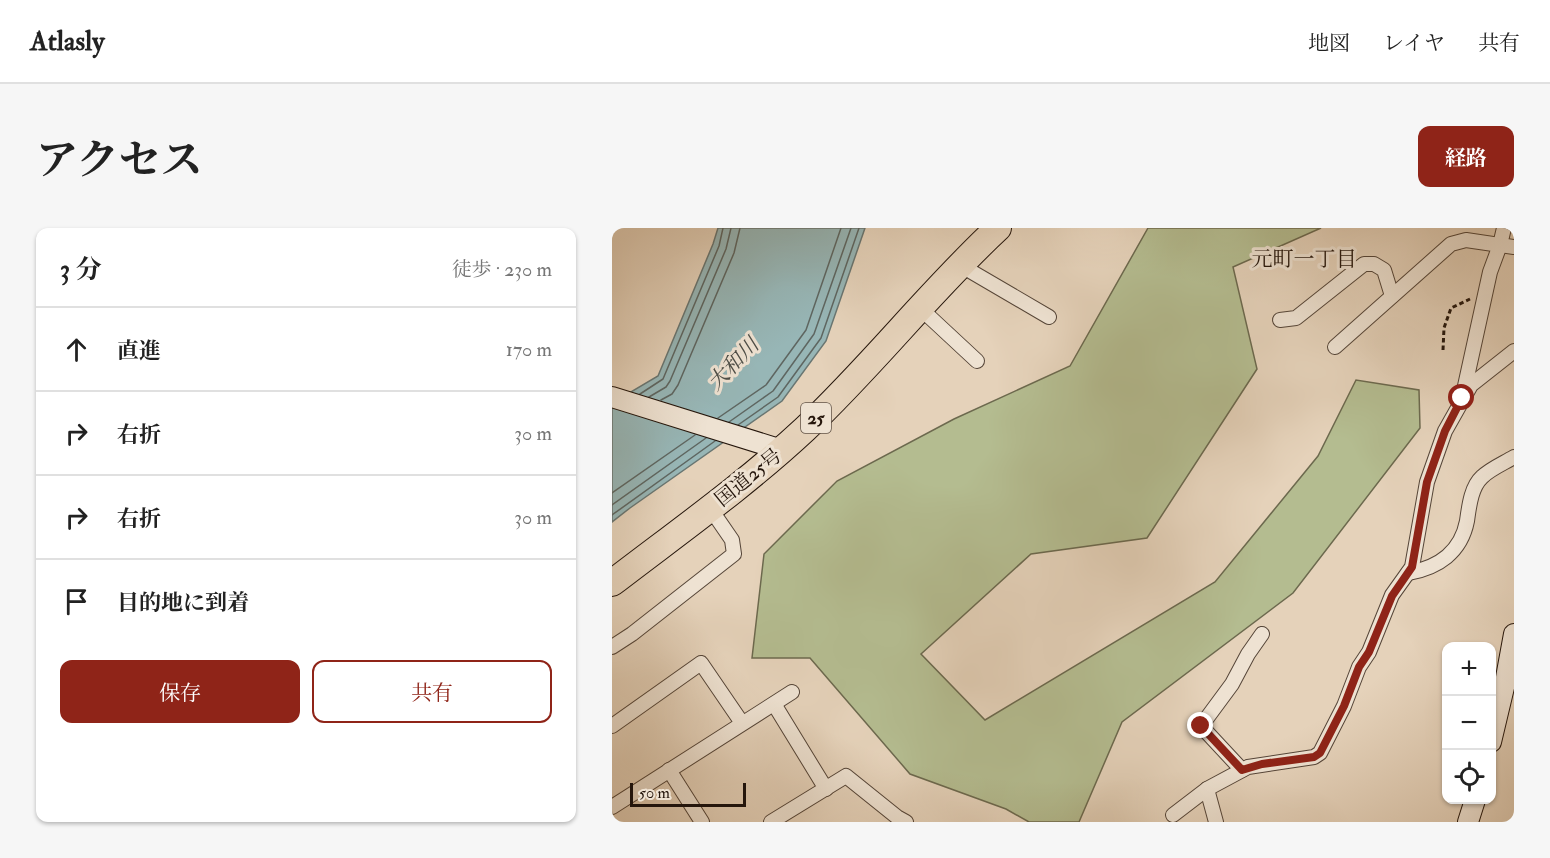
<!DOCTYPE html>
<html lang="ja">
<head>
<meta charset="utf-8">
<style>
  :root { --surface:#fff; --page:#f6f6f6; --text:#222; --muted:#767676; --line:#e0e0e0; --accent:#8f2418 }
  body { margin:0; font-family:"IM FELL Double Pica","Noto Serif JP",serif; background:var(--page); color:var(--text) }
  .controls { position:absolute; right:18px; bottom:18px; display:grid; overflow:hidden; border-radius:12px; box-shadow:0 2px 4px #0004 }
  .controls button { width:54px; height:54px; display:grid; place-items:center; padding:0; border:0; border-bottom:2px solid var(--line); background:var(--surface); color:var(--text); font:30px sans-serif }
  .scale { position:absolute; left:18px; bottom:15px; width:116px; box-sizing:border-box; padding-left:6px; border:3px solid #25160c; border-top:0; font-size:16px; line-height:21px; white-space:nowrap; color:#25160c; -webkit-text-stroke:4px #eee2d2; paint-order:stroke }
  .stop { position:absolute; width:18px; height:18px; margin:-14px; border:4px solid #8f2418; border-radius:50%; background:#fff }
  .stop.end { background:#8f2418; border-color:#fff; box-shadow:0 2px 6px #0008 }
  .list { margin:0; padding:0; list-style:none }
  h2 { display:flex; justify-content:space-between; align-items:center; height:78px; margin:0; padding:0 24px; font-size:26px }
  h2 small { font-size:20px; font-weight:400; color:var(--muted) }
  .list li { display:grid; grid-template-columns:39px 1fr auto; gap:18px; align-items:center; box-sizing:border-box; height:84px; padding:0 24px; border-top:2px solid var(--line) }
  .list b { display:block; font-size:22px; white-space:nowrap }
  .list em { font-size:20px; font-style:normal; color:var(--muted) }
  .actions { display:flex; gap:12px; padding:18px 24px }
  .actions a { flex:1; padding:14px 0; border:2px solid var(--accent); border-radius:12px; text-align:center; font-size:21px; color:var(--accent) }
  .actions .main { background:var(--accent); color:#fff }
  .icon { flex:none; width:33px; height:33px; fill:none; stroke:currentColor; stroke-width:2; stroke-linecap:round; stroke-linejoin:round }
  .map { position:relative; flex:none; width:902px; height:594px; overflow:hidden; border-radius:12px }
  header { display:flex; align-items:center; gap:36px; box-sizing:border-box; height:84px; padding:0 30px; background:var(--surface); border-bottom:2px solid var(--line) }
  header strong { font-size:28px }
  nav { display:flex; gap:33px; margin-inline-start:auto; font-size:21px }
  .intro { display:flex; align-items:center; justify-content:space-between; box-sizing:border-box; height:144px; padding:0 36px }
  h1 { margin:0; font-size:42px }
  .button { padding:15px 27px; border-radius:12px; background:var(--accent); color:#fff; font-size:21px; font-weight:700 }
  main { display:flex; gap:36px; padding:0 36px }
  aside { flex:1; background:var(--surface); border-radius:12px; box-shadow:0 2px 4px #0004 }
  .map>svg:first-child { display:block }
  .green { fill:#b4bc90; stroke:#6c694e; stroke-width:1.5 }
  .water { fill:#97b6b6; stroke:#697672; stroke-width:1.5 }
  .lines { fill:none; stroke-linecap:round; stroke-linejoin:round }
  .shore { stroke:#5e6661; stroke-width:1.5 }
  .street-casing { stroke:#554538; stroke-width:16 }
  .secondary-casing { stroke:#25160c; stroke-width:22 }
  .highway-casing { stroke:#25160c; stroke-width:28 }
  .path { stroke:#25160c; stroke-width:3; stroke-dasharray:4.5 3; stroke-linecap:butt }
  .street { stroke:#eee2d2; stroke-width:14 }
  .secondary { stroke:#eee2d2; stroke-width:20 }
  .highway { stroke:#e5d2ba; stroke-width:26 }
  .route { stroke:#8f2418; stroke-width:8 }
  .labels { text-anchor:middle; stroke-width:6; stroke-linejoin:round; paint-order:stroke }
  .shield { fill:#eee2d2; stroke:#615347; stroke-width:1.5 }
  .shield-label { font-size:18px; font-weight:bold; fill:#25160c }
  .street-label { font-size:20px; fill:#25160c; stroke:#eee2d2 }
  .neighbourhood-label { font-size:21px; fill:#25160c; stroke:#eee2d2 }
  .water-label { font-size:21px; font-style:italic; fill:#4d4e48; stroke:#eee2d2 }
</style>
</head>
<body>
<header>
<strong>Atlasly</strong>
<nav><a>地図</a><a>レイヤ</a><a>共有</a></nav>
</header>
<div class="intro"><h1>アクセス</h1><a class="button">経路</a></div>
<main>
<aside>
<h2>3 分<small>徒歩 · 230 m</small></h2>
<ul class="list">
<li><svg class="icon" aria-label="ahead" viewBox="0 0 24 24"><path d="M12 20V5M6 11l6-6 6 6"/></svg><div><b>直進</b></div><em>170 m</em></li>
<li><svg class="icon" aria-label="right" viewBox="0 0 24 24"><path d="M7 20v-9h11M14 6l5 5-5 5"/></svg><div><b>右折</b></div><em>30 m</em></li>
<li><svg class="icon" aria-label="right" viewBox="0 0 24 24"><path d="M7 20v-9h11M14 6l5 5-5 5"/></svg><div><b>右折</b></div><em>30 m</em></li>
<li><svg class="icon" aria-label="arrive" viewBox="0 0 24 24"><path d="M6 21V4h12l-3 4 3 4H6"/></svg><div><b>目的地に到着</b></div></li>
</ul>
<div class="actions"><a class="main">保存</a><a>共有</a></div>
</aside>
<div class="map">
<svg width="902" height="594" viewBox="0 0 902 594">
  <rect width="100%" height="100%" fill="#e5d2ba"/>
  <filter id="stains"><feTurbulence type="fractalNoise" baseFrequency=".00333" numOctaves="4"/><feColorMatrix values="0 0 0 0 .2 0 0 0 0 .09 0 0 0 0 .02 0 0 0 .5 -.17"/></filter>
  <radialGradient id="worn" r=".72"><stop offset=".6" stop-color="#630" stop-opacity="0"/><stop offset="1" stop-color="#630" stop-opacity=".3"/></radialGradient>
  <path class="green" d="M536,0H709L621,39L645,141L535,310L419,326L309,426L373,492L603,354L706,228L744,152L807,162L808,200L681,365L510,494L467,594H417L394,581L298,546L198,430H140L152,326L225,253L342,191L458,138Z"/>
  <path class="water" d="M106,0H253L214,113L170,173L18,280L0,294V175L46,148L101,16Z"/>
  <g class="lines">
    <g class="shore">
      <path d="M28,166L51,151L107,18L111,0"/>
      <path d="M37,169L54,159L58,153L114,21L119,0"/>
      <path d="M49,172L60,166L66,157L122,25L128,0"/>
      <path d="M106,190L154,157L194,102L229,0"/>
      <path d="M117,194L161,163L202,106L239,0"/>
      <path d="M126,197L166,169L209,110L247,0"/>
      <path d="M0,265L83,207"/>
      <path d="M0,277L94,210"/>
      <path d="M0,287L103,213"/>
    </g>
    <defs>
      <g id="street">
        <path d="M348,37L437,89"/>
        <path d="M308,80L365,133"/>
        <path d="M668,92L684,90L752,36H762L772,42L780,68"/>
        <path d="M723,119L839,16L854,12L902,19"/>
        <path d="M851,167L878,44L888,17L892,0"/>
        <path d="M796,345C826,340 849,324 855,293C857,279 859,259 870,249C878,241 892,235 902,229"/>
        <path d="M0,419L20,406L122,326L120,312L98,280"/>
        <path d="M162,476L214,561"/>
        <path d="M0,498L89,435L130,495"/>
        <path d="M57,542L90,594"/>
        <path d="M630,542L589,498L620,456L636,426L650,406"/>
        <path d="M595,561L604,594"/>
        <path d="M0,579L180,464"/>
        <path d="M561,587L595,561L636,539L702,529L708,525L732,478L747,439L757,424L780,367L800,339L815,254L833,203L859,157L902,123"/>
        <path d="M159,594L234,548L285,589L294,594"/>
      </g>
      <g id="secondary">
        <path d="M0,169L170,222"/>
        <path d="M879,514L893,455L902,406"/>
        <path d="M856,594L863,572"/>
      </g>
      <path id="highway" d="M0,355C65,305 133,257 193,201C261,137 318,63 386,0"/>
    </defs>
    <use href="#street" class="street-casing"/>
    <use href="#secondary" class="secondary-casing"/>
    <use href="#highway" class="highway-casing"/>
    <path class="path" d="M831,122L832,100L839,80L858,71"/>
    <use href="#street" class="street"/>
    <use href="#secondary" class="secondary"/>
    <use href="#highway" class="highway"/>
  </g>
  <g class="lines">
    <path class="route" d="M589,498L630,542L650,536L702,529L708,525L732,478L747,439L757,424L780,368L800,339L815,254L833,203L850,170"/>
  </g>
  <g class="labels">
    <rect class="shield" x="189" y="175" width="30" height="30" rx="4.5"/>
    <g class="shield-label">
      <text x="204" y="196">25</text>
    </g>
    <g class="street-label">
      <text transform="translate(136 249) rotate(-39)" y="7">国道25号</text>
    </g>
    <g class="neighbourhood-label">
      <text x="692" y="38">元町一丁目</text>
    </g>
    <g class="water-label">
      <text transform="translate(121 136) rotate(-46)" y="7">大和川</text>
    </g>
  </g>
  <rect width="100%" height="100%" filter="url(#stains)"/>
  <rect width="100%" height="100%" fill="url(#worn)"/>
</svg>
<div class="controls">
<button>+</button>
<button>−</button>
<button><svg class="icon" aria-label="locate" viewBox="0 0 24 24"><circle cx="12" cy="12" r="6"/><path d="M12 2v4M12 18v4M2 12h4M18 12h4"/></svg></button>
</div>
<div class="scale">50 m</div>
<div class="stop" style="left:850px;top:170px"></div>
<div class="stop end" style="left:589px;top:498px"></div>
</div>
</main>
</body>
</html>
